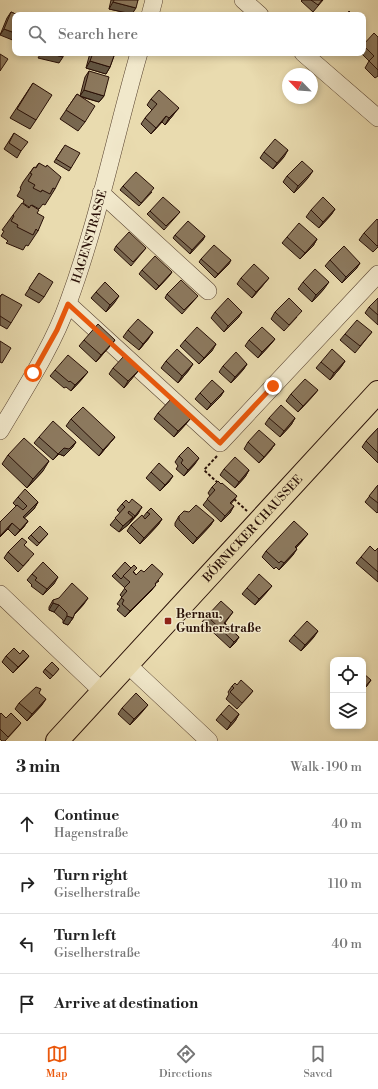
<!DOCTYPE html>
<html lang="en">
<head>
<meta charset="utf-8">
<style>
  :root { --surface:#fff; --page:#f6f6f6; --text:#222; --muted:#767676; --line:#e0e0e0; --accent:#ea580c }
  body { margin:0; font-family:"Libre Bodoni",serif; background:var(--page); color:var(--text) }
  .controls { position:absolute; right:12px; bottom:12px; display:grid; overflow:hidden; border-radius:8px; box-shadow:0 2px 6px #0003 }
  .controls button { width:36px; height:36px; display:grid; place-items:center; padding:0; border:0; border-bottom:1px solid var(--line); background:var(--surface); color:var(--text); font:20px sans-serif }
  .compass { position:absolute; left:282px; top:68px; width:36px; height:36px; border-radius:50%; background:var(--surface); box-shadow:0 2px 6px #0003; rotate:295deg }
  .stop { position:absolute; width:12px; height:12px; margin:-9px; border:3px solid #ea580c; border-radius:50%; background:#fff }
  .stop.end { background:#ea580c; border-color:#fff; box-shadow:0 1px 4px #0008 }
  .list { margin:0; padding:0; list-style:none }
  h2 { display:flex; justify-content:space-between; align-items:center; height:52px; margin:0; padding:0 16px; font-size:17px }
  h2 small { font-size:13px; font-weight:400; color:var(--muted) }
  .list li { display:grid; grid-template-columns:26px 1fr auto; gap:12px; align-items:center; box-sizing:border-box; height:60px; padding:0 16px; border-top:1px solid var(--line) }
  .list b { display:block; font-size:15px; white-space:nowrap }
  .list p { margin:0; font-size:13px; white-space:nowrap; color:var(--muted) }
  .list em { font-size:13px; font-style:normal; color:var(--muted) }
  .icon { flex:none; width:22px; height:22px; fill:none; stroke:currentColor; stroke-width:2; stroke-linecap:round; stroke-linejoin:round }
  .map { position:relative; flex:none; width:378px; height:741px; overflow:hidden }
  .search { position:absolute; background:var(--surface); box-shadow:0 2px 6px #0003; left:12px; right:12px; top:12px; height:44px; display:flex; align-items:center; gap:10px; box-sizing:border-box; padding:0 14px; border-radius:8px; color:var(--muted); font-size:15px }
  .sheet { height:292px; background:var(--surface) }
  nav { display:flex; justify-content:space-around; align-items:center; box-sizing:border-box; height:56px; border-top:1px solid var(--line); background:var(--surface); font-size:11px; color:var(--muted) }
  nav a { display:grid; justify-items:center; gap:2px }
  nav .on { color:var(--accent) }
  .map>svg:first-child { display:block }
  .lines { fill:none; stroke-linecap:round; stroke-linejoin:round }
  .minor-casing { stroke:#584230; stroke-width:18 }
  .major-casing { stroke:#280f06; stroke-width:24 }
  .path { stroke:#280f06; stroke-width:2; stroke-dasharray:3 2; stroke-linecap:butt }
  .minor { stroke:#f1e8cb; stroke-width:17 }
  .major { stroke:#e9dbaf; stroke-width:22 }
  .wall { fill:#786851; stroke:#280f06 }
  .shaded-wall { fill:#625542; stroke:#280f06 }
  .building { fill:#8c795e; stroke:#280f06 }
  .route { stroke:#ea580c; stroke-width:5 }
  .poi-dot { fill:#8f2418; stroke:#f1e8cb; stroke-width:1.5 }
  .labels { text-anchor:middle; stroke-width:3; stroke-linejoin:round; paint-order:stroke }
  .street-label { font-size:12px; fill:#280f06; stroke:#f1e8cb }
  .poi-label { font-size:12px; font-weight:bold; fill:#280f06; stroke:#f1e8cb; text-anchor:start }
</style>
</head>
<body>
<div class="map">
<svg width="378" height="741" viewBox="0 0 378 741">
  <rect width="100%" height="100%" fill="#e9dbaf"/>
  <filter id="stains"><feTurbulence type="fractalNoise" baseFrequency=".005" numOctaves="4"/><feColorMatrix values="0 0 0 0 .2 0 0 0 0 .09 0 0 0 0 .02 0 0 0 .5 -.17"/></filter>
  <radialGradient id="worn" r=".72"><stop offset=".6" stop-color="#630" stop-opacity="0"/><stop offset="1" stop-color="#630" stop-opacity=".3"/></radialGradient>
  <g class="lines">
    <defs>
      <g id="minor">
        <path d="M243,0L260,15"/>
        <path d="M150,15L154,0"/>
        <path d="M303,53L378,118"/>
        <path d="M101,193L208,291"/>
        <path d="M68,304L220,443L378,274"/>
        <path id="s1" d="M0,431C24,390 52,348 68,303C98,222 115,136 139,53"/>
        <path d="M0,594L103,692"/>
        <path d="M128,665L209,741"/>
      </g>
      <g id="major">
        <path id="s2" d="M57,741L378,392"/>
      </g>
    </defs>
    <use href="#minor" class="minor-casing"/>
    <use href="#major" class="major-casing"/>
    <g class="path">
      <path d="M217,456L204,470L218,483"/>
      <path d="M234,499L247,511"/>
    </g>
    <use href="#minor" class="minor"/>
    <use href="#major" class="major"/>
  </g>
  <g class="wall">
    <path d="M111,0H138L132,14L109,9Z"/>
    <path d="M302,0H323L313,12L301,1Z"/>
    <path d="M11,12L18,15L0,35L7,18Z"/>
    <path d="M378,37V76L375,78L365,68L369,61L361,53H363V45Z"/>
    <path d="M90,53H115L110,67L106,74L86,68Z"/>
    <path d="M89,71L104,96L99,102L81,97L85,122L78,131L60,119L77,94L80,96L85,77Z"/>
    <path d="M33,83L36,120L30,129L10,118Z"/>
    <path d="M151,99L174,114L165,125L162,122L151,134L141,124L145,118L152,110L147,105Z"/>
    <path d="M14,133L21,151L17,158L4,149Z"/>
    <path d="M63,148L71,168L69,171L54,162Z"/>
    <path d="M264,152L284,157L273,169L260,158Z"/>
    <path d="M39,163L55,189L45,205L43,204L39,209L32,205V206L37,213L38,231L28,246L26,245L23,250L6,243L8,241L1,236L4,231L2,230L13,215L29,207L23,203L24,200L17,196L21,189L20,188L23,182L34,167L35,168Z"/>
    <path d="M287,176L308,178L294,193L283,182Z"/>
    <path d="M123,186L152,192L139,206L120,190Z"/>
    <path d="M335,209L331,215L319,228L306,217L311,210Z"/>
    <path d="M150,211L180,212L164,230L147,214Z"/>
    <path d="M378,220V247L373,252L359,240L364,233Z"/>
    <path d="M175,235L205,236L190,254L173,238Z"/>
    <path d="M287,237L317,239L313,246L300,259L282,243Z"/>
    <path d="M116,246L146,248L131,266L114,250Z"/>
    <path d="M201,259L229,264L215,278L199,262Z"/>
    <path d="M330,260L360,263L356,269L342,283L325,266Z"/>
    <path d="M142,270L170,275L156,290L139,274Z"/>
    <path d="M39,273L44,297L39,303L25,295Z"/>
    <path d="M241,278L264,284L252,298L237,284Z"/>
    <path d="M303,282L324,289L312,302L298,289Z"/>
    <path d="M96,292L115,302L106,312L91,298Z"/>
    <path d="M2,294L11,323L7,329L0,325V296Z"/>
    <path d="M167,294L198,296L182,314L165,298Z"/>
    <path d="M378,298V325L365,313L369,307Z"/>
    <path d="M215,312H242L238,318L224,332L211,318Z"/>
    <path d="M275,312L297,317L284,331L271,319Z"/>
    <path d="M128,330L149,338L139,350L123,337Z"/>
    <path d="M372,332L355,353L340,340L345,334Z"/>
    <path d="M275,339L270,345L258,358L245,346L249,340Z"/>
    <path d="M84,340H115L110,346L96,362L79,346Z"/>
    <path d="M185,340L212,351L199,364L180,346Z"/>
    <path d="M166,361L189,370L178,383L161,368Z"/>
    <path d="M345,361L341,367L330,380L316,368L321,362Z"/>
    <path d="M247,364L243,370L231,383L219,372L223,366Z"/>
    <path d="M113,368L139,370L124,388L109,374Z"/>
    <path d="M55,370L83,378L71,391L66,387L64,388L50,376Z"/>
    <path d="M224,391L220,397L207,410L195,399L200,393Z"/>
    <path d="M291,394L313,396L298,412L286,401Z"/>
    <path d="M158,413L186,424L174,437L154,419Z"/>
    <path d="M269,418H295L291,425L280,437L265,424Z"/>
    <path d="M71,419L115,437L110,443L99,456L66,426Z"/>
    <path d="M378,428V463L362,447L366,441Z"/>
    <path d="M39,437L76,442L72,448L64,456L59,454L53,460L34,443Z"/>
    <path d="M248,442L275,444L270,451L259,463L244,449Z"/>
    <path d="M8,455L43,471L27,488L2,464Z"/>
    <path d="M179,456L195,464L184,476L176,469L178,466L175,462Z"/>
    <path d="M224,469L249,470L245,477L235,488L220,475Z"/>
    <path d="M151,472L169,482L160,491L146,478Z"/>
    <path d="M378,485V512L377,513L365,502Z"/>
    <path d="M212,487L237,496L231,504L230,513L221,522L203,505L210,496L208,493Z"/>
    <path d="M18,497L38,502L34,509L24,518L28,521L23,528L15,536L8,529L0,537V522L16,506L13,503Z"/>
    <path d="M122,504L138,514L129,524L119,532L110,525L120,513L117,510Z"/>
    <path d="M147,512L162,519L158,525L140,544L127,531L131,525L143,517Z"/>
    <path d="M179,516L214,520L210,526L193,544L175,526V523Z"/>
    <path d="M48,534L37,546L28,538L31,535Z"/>
    <path d="M303,540L296,548L293,555L279,570L276,567L274,569L262,557L266,551Z"/>
    <path d="M25,546L29,560L18,572L4,558L8,552Z"/>
    <path d="M378,548V582L356,563L361,557L375,551Z"/>
    <path d="M134,572L136,575L144,572L159,581L155,584L151,591L125,617L117,610L120,606L117,604L122,597L120,595L125,588L112,576L115,573Z"/>
    <path d="M32,574L54,584L43,595L31,586L32,585L27,580Z"/>
    <path d="M247,588L267,592L255,605L242,594Z"/>
    <path d="M53,600L84,604L74,615L73,618L68,625L63,623V620L54,612L49,610V607Z"/>
    <path d="M233,612L225,623L239,637L235,643L230,648L202,622L207,616Z"/>
    <path d="M294,635L314,637L301,651L289,641Z"/>
    <path d="M20,654L29,656L24,662L13,673L2,662L6,656Z"/>
    <path d="M45,669H59L50,679L43,672Z"/>
    <path d="M237,685L253,691L248,697L237,709L226,699L229,694L228,692L232,686Z"/>
    <path d="M19,703L42,705L27,721L15,709Z"/>
    <path d="M122,708L143,711L130,725L118,714Z"/>
    <path d="M0,714L6,718L21,723L16,729L5,741H2L0,739Z"/>
    <path d="M221,714H239L235,721L227,730L216,720Z"/>
  </g>
  <g class="shaded-wall">
    <path d="M113,2L136,8L132,14L109,9Z"/>
    <path d="M4,29L15,33V41L0,35Z"/>
    <path d="M41,53H48L63,57L59,63L38,58Z"/>
    <path d="M90,61L110,67L106,74L86,68Z"/>
    <path d="M84,90L104,96L99,102L80,96Z"/>
    <path d="M179,108L174,114L165,125L169,118Z"/>
    <path d="M166,116L162,122L151,134Z"/>
    <path d="M288,150L284,157L273,169L277,163Z"/>
    <path d="M313,171L308,178L294,193L298,186Z"/>
    <path d="M335,209L331,215L319,228L323,222Z"/>
    <path d="M205,236L203,240L190,254L192,250Z"/>
    <path d="M317,239L313,246L300,259L305,253Z"/>
    <path d="M231,260L229,264L215,278L218,274Z"/>
    <path d="M360,263L356,269L342,283L346,277Z"/>
    <path d="M172,272L170,275L156,290L159,286Z"/>
    <path d="M269,278L264,284L252,298L256,292Z"/>
    <path d="M329,282L324,289L312,302L316,295Z"/>
    <path d="M119,296L115,302L106,312L110,305Z"/>
    <path d="M242,312L238,318L224,332L228,326Z"/>
    <path d="M153,332L149,338L139,350L143,344Z"/>
    <path d="M275,339L270,345L258,358L262,352Z"/>
    <path d="M115,340L110,346L96,362L101,355Z"/>
    <path d="M216,344L212,351L199,364L204,358Z"/>
    <path d="M345,361L341,367L330,380L334,373Z"/>
    <path d="M193,364L189,370L178,383L182,376Z"/>
    <path d="M247,364L243,370L231,383L235,377Z"/>
    <path d="M139,370L124,388L128,381Z"/>
    <path d="M88,372L83,378L71,391L75,385Z"/>
    <path d="M318,390L313,396L298,412L303,406Z"/>
    <path d="M224,391L220,397L207,410L211,404Z"/>
    <path d="M191,418L186,424L174,437L178,431Z"/>
    <path d="M295,418L291,425L280,437L284,431Z"/>
    <path d="M115,437L110,443L99,456L103,450Z"/>
    <path d="M76,442L72,448L64,456L59,454L53,460L58,454L64,448Z"/>
    <path d="M275,444L270,451L259,463L264,457Z"/>
    <path d="M199,458L195,464L184,476L188,470Z"/>
    <path d="M49,461L43,471L27,488L33,479Z"/>
    <path d="M249,470L245,477L235,488L239,482Z"/>
    <path d="M173,476L169,482L160,491L165,485Z"/>
    <path d="M38,502L34,509L19,523L23,517Z"/>
    <path d="M234,506L230,513L221,522L225,516Z"/>
    <path d="M142,507L138,514L130,522L135,516Z"/>
    <path d="M133,517L129,524L119,532L123,526Z"/>
    <path d="M162,519L158,525L140,544L144,538Z"/>
    <path d="M214,520L210,526L193,544L197,538Z"/>
    <path d="M28,521L23,528L15,536L20,530Z"/>
    <path d="M12,523L8,529L0,537V536Z"/>
    <path d="M308,534L303,540L291,553L295,547Z"/>
    <path d="M297,549L293,555L279,570L284,563Z"/>
    <path d="M58,577L54,584L43,595L47,589Z"/>
    <path d="M156,585L151,591L125,617L130,611Z"/>
    <path d="M272,586L267,592L255,605L259,599Z"/>
    <path d="M88,598L84,604L71,618H73L68,625L63,623L67,616L75,613Z"/>
    <path d="M53,603L59,605L54,612L49,610Z"/>
    <path d="M318,631L314,637L301,651L305,645Z"/>
    <path d="M239,637L235,643L230,648L234,642Z"/>
    <path d="M29,656L24,662L13,673L18,667Z"/>
    <path d="M371,680L367,686L363,690V689Z"/>
    <path d="M46,699L42,705L27,721L32,714Z"/>
    <path d="M148,705L143,711L130,725L134,719Z"/>
    <path d="M239,714L235,721L227,730L231,723Z"/>
  </g>
  <g class="building">
    <path d="M114,0H138L136,8L113,2Z"/>
    <path d="M311,0H322L318,5Z"/>
    <path d="M349,11L353,15H346Z"/>
    <path d="M11,12L18,15H15V33L4,29Z"/>
    <path d="M106,13L115,15H105Z"/>
    <path d="M374,33L378,37V70L369,61L374,56L363,45Z"/>
    <path d="M48,53H64L63,57Z"/>
    <path d="M93,53H115L110,67L90,61Z"/>
    <path d="M0,54L8,59L0,71Z"/>
    <path d="M89,71L109,77L104,96L84,90Z"/>
    <path d="M33,83L52,95L36,120L17,109Z"/>
    <path d="M159,90L179,108L169,118L166,116L156,128L145,118L157,104L151,99Z"/>
    <path d="M77,94L95,106L85,122L66,110Z"/>
    <path d="M14,133L28,142L21,151L9,143Z"/>
    <path d="M275,139L288,150L277,163L264,152Z"/>
    <path d="M65,145L80,153L71,168L56,159Z"/>
    <path d="M302,161L313,171L298,186L287,176Z"/>
    <path d="M39,163L46,167L47,165L61,177L55,189L53,188L50,194L42,190L41,192L33,188L35,185L28,181L32,174L30,173L34,167L36,168Z"/>
    <path d="M136,172L154,188L141,203L123,186Z"/>
    <path d="M163,197L180,212L166,226L150,211Z"/>
    <path d="M323,197L335,209L323,222L311,210Z"/>
    <path d="M22,203L29,208L31,205L39,210L37,213L44,217L38,231L36,229L33,235L17,227L18,225L11,221L14,216L13,215Z"/>
    <path d="M377,219L378,220V245L377,246L364,233Z"/>
    <path d="M188,221L205,236L192,250L175,235Z"/>
    <path d="M299,223L317,239L305,253L287,237Z"/>
    <path d="M129,232L146,248L133,262L116,246Z"/>
    <path d="M214,245L231,260L218,274L201,259Z"/>
    <path d="M344,246L360,263L346,277L330,260Z"/>
    <path d="M155,256L172,272L159,286L142,270Z"/>
    <path d="M254,264L269,278L256,292L241,278Z"/>
    <path d="M315,269L329,282L316,295L303,282Z"/>
    <path d="M39,273L53,282L44,297L29,288Z"/>
    <path d="M181,280L198,296L184,310L167,294Z"/>
    <path d="M105,282L119,296L110,305L96,292Z"/>
    <path d="M2,294L22,305L11,323L0,316V297Z"/>
    <path d="M228,298L242,312L228,326L215,312Z"/>
    <path d="M289,298L302,311L289,325L275,312Z"/>
    <path d="M378,298V315L369,307Z"/>
    <path d="M138,319L153,332L143,344L128,330Z"/>
    <path d="M357,320L372,332L360,346L345,334Z"/>
    <path d="M98,324L115,340L101,355L84,340Z"/>
    <path d="M197,327L216,344L204,358L185,340Z"/>
    <path d="M262,327L275,339L262,352L249,340Z"/>
    <path d="M0,341L11,348L2,363L0,362Z"/>
    <path d="M177,349L193,364L182,376L166,361Z"/>
    <path d="M332,349L345,361L334,373L321,362Z"/>
    <path d="M236,352L247,364L235,377L223,366Z"/>
    <path d="M68,355L88,372L75,385L70,381L69,382L55,370Z"/>
    <path d="M124,356L139,370L128,381L113,368Z"/>
    <path d="M305,379L318,390L303,406L291,394Z"/>
    <path d="M212,380L224,391L211,404L200,393Z"/>
    <path d="M171,399L191,418L178,431L158,413Z"/>
    <path d="M281,405L295,418L284,431L269,418Z"/>
    <path d="M83,407L115,437L103,450L71,419Z"/>
    <path d="M53,421L76,442L69,449L64,448L58,454L39,437Z"/>
    <path d="M378,428V453L366,441Z"/>
    <path d="M259,430L275,444L264,457L248,442Z"/>
    <path d="M24,438L49,461L33,479L8,455Z"/>
    <path d="M188,447L199,458L188,470L181,463L183,460L179,456Z"/>
    <path d="M235,457L249,470L239,482L224,469Z"/>
    <path d="M159,463L173,476L165,485L151,472Z"/>
    <path d="M218,481L221,484L222,483L237,496L230,503L234,506L225,516L207,499L215,490L212,487Z"/>
    <path d="M378,485V503L369,496Z"/>
    <path d="M25,489L38,502L23,517L28,521L20,530L12,523L0,536V522L17,505L23,510L27,506L18,497Z"/>
    <path d="M132,499L142,507L135,516L129,511L128,513L133,517L123,526L115,518L125,507L122,504L126,500L129,503Z"/>
    <path d="M196,505L214,520L197,538L179,520V516L184,511L189,512Z"/>
    <path d="M151,508L162,519L144,538L131,525L142,515L145,519L150,514L147,512Z"/>
    <path d="M294,521L308,534L295,547L297,549L284,563L281,561L279,563L266,551Z"/>
    <path d="M40,526L48,534L39,543L31,535Z"/>
    <path d="M22,538L27,542L24,545L34,554L23,566L8,552Z"/>
    <path d="M370,546L375,551L378,548V572L361,557Z"/>
    <path d="M43,562L58,577L47,589L35,580L37,578L32,574Z"/>
    <path d="M125,562L131,568L121,579L115,573Z"/>
    <path d="M152,564L163,574L155,584L156,585L130,611L122,604L124,600L121,598L127,591L124,588L130,582L123,576L134,565L137,568L133,572L136,575L141,570L144,572Z"/>
    <path d="M259,574L272,586L259,599L247,588Z"/>
    <path d="M72,583L88,598L75,613L73,618L67,616V613L59,605L53,603V600L59,598Z"/>
    <path d="M221,601L233,612L224,623L239,637L234,642L207,616Z"/>
    <path d="M307,621L318,631L305,645L294,635Z"/>
    <path d="M14,648L20,654L23,650L29,656L18,667L6,656Z"/>
    <path d="M52,662L59,669L53,676L45,669Z"/>
    <path d="M363,673L371,680L363,689Z"/>
    <path d="M241,680L253,691L242,703L230,692L234,688L232,686L235,683L237,685Z"/>
    <path d="M36,687L41,689L39,693L46,699L32,714L19,703Z"/>
    <path d="M136,693L148,705L134,719L122,708Z"/>
    <path d="M229,705L239,714L231,723L221,714Z"/>
    <path d="M1,713L6,718L11,713L21,723L8,737L0,729V714Z"/>
  </g>
  <g class="lines">
    <path class="route" d="M33,373L57,330L68,304L220,443L273,386"/>
  </g>
  <rect class="poi-dot" x="164" y="617" width="8" height="8" rx="2"/>
  <g class="labels">
    <g class="street-label">
      <text dy="4" stroke="none"><textPath href="#s1" startOffset="215">HAGENSTRASSE</textPath></text>
      <text dy="4" stroke="none"><textPath href="#s2" startOffset="289">BÖRNICKER CHAUSSEE</textPath></text>
    </g>
    <g class="poi-label">
      <text x="176" y="618">Bernau,<tspan x="176" dy="14">Guntherstraße</tspan></text>
    </g>
  </g>
  <rect width="100%" height="100%" filter="url(#stains)"/>
  <rect width="100%" height="100%" fill="url(#worn)"/>
</svg>
<div class="controls">
<button><svg class="icon" aria-label="locate" viewBox="0 0 24 24"><circle cx="12" cy="12" r="6"/><path d="M12 2v4M12 18v4M2 12h4M18 12h4"/></svg></button>
<button><svg class="icon" aria-label="layers" viewBox="0 0 24 24"><path d="M12 4l9 5-9 5-9-5zM3 14l9 5 9-5"/></svg></button>
</div>
<svg class="compass" viewBox="-18 -18 36 36"><path d="M0-13l5 13h-10z" fill="#e53935"/><path d="M0 13l5-13h-10z" fill="#767676"/></svg>
<div class="stop" style="left:33px;top:373px"></div>
<div class="stop end" style="left:273px;top:386px"></div>
<div class="search"><svg class="icon" aria-label="search" viewBox="0 0 24 24"><circle cx="10" cy="10" r="6"/><path d="M15 15l6 6"/></svg>Search here</div>
</div>
<section class="sheet">
<h2>3 min<small>Walk · 190 m</small></h2>
<ul class="list">
<li><svg class="icon" aria-label="ahead" viewBox="0 0 24 24"><path d="M12 20V5M6 11l6-6 6 6"/></svg><div><b>Continue</b><p>Hagenstraße</p></div><em>40 m</em></li>
<li><svg class="icon" aria-label="right" viewBox="0 0 24 24"><path d="M7 20v-9h11M14 6l5 5-5 5"/></svg><div><b>Turn right</b><p>Giselherstraße</p></div><em>110 m</em></li>
<li><svg class="icon" aria-label="left" viewBox="0 0 24 24"><path d="M17 20v-9H6M10 6l-5 5 5 5"/></svg><div><b>Turn left</b><p>Giselherstraße</p></div><em>40 m</em></li>
<li><svg class="icon" aria-label="arrive" viewBox="0 0 24 24"><path d="M6 21V4h12l-3 4 3 4H6"/></svg><div><b>Arrive at destination</b></div></li>
</ul>
</section>
<nav>
<a class="on"><svg class="icon" aria-label="map" viewBox="0 0 24 24"><path d="M3 6l6-2 6 2 6-2v14l-6 2-6-2-6 2zM9 4v14M15 6v14"/></svg>Map</a>
<a><svg class="icon" aria-label="directions" viewBox="0 0 24 24"><path d="M12 3l9 9-9 9-9-9zM9 14v-3h6M13 9l2 2-2 2"/></svg>Directions</a>
<a><svg class="icon" aria-label="saved" viewBox="0 0 24 24"><path d="M7 4h10v16l-5-4-5 4z"/></svg>Saved</a>
</nav>
</body>
</html>
